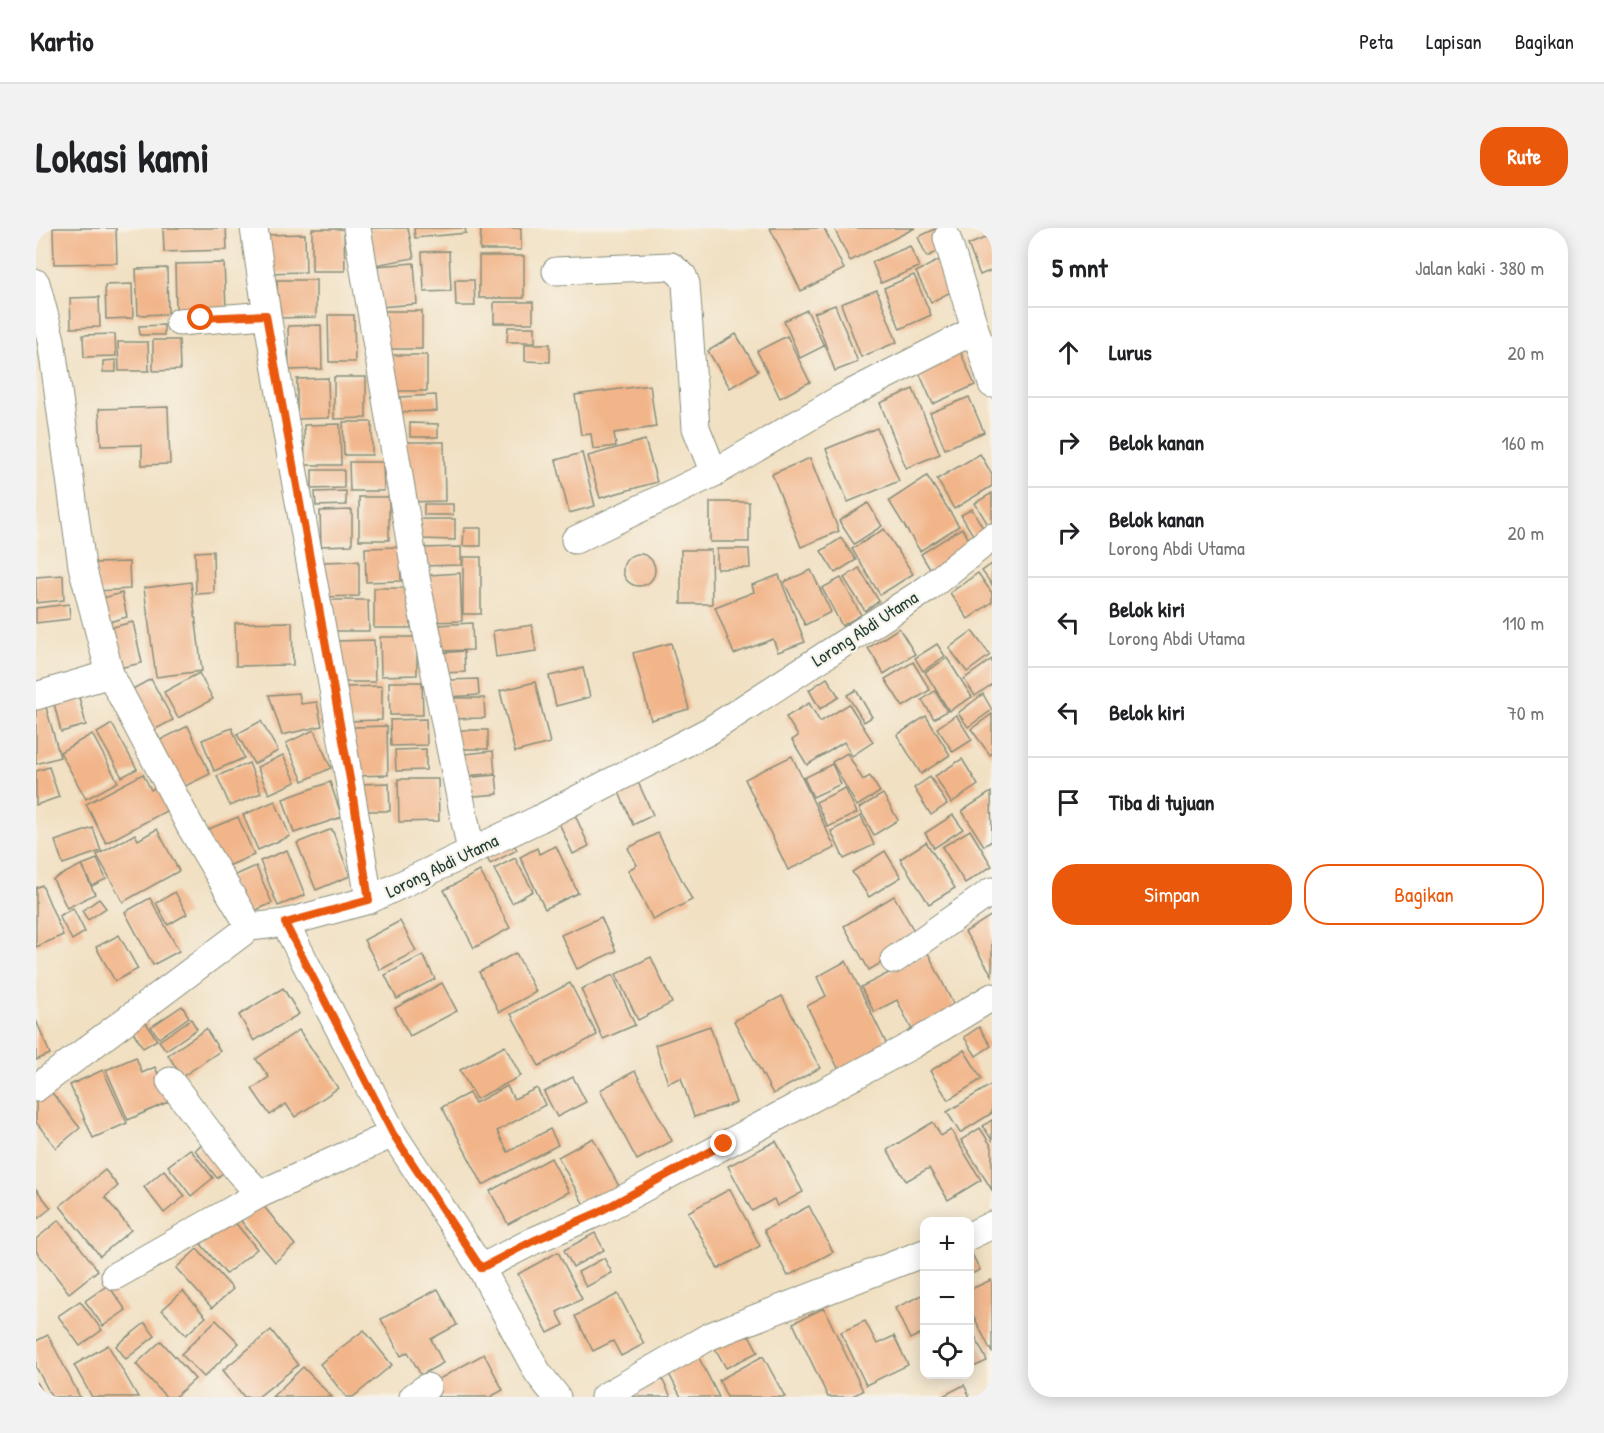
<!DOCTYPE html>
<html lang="id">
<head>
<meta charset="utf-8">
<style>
  :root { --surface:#fff; --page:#f2f2f2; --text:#202124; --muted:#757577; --line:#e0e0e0; --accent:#ea580c }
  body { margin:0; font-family:"Patrick Hand",sans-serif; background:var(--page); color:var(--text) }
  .controls { position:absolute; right:18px; bottom:18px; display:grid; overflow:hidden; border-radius:12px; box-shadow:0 3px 15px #0003 }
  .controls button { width:54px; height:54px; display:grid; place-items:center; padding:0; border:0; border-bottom:2px solid var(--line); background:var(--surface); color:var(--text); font:30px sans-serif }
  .stop { position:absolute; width:18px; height:18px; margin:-14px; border:4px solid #ea580c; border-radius:50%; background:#fff }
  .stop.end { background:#ea580c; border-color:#fff; box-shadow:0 2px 6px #0008 }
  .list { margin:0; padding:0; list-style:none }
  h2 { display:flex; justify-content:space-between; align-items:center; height:78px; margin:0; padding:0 24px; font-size:26px }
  h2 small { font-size:20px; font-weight:400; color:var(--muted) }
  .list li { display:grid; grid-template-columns:39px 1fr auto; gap:18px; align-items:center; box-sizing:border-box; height:90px; padding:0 24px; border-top:2px solid var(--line) }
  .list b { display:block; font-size:22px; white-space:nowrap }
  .list p { margin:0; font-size:20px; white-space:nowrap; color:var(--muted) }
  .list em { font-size:20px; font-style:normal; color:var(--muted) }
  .actions { display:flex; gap:12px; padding:18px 24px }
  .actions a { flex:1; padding:14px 0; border:2px solid var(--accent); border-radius:24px; text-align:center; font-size:21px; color:var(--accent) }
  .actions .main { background:var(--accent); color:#fff }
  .icon { flex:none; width:33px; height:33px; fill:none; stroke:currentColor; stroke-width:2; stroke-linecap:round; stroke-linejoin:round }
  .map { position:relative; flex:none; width:956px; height:1169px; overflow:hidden; border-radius:24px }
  header { display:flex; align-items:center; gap:36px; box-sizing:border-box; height:84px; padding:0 30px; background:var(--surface); border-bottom:2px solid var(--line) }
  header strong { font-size:28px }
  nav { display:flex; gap:33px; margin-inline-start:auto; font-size:21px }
  .intro { display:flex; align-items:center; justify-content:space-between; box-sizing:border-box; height:144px; padding:0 36px }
  h1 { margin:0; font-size:42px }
  .button { padding:15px 27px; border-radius:24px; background:var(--accent); color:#fff; font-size:21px; font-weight:700 }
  main { display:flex; gap:36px; padding:0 36px }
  aside { flex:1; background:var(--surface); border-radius:24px; box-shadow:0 3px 15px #0003 }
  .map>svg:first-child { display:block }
  .building { fill:#f2b58a }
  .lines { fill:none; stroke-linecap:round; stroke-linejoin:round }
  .minor-casing { stroke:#888e7b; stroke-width:29 }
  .minor { stroke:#fff; stroke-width:27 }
  .route { stroke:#ea580c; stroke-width:8 }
  .labels { text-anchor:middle; stroke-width:4.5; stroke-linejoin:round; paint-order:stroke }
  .street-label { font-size:18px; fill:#1f3d34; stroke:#f7f3e8 }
</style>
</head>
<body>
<header>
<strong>Kartio</strong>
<nav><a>Peta</a><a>Lapisan</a><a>Bagikan</a></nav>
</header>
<div class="intro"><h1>Lokasi kami</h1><a class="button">Rute</a></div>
<main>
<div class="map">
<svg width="956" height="1169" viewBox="0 0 956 1169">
  <rect width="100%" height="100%" fill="#f7f3e8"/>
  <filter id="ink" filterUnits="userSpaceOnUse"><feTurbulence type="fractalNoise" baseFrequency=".0167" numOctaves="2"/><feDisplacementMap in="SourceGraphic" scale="12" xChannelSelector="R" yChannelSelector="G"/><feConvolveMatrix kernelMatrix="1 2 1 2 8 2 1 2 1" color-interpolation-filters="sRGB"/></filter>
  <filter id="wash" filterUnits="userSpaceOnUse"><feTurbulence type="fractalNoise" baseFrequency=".008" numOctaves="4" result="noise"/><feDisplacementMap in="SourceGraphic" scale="24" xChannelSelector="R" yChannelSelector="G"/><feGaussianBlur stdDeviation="1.35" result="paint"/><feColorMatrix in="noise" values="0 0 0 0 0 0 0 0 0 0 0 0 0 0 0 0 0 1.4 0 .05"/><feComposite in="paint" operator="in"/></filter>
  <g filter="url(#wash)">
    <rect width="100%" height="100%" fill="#f1e0c2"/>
    <g id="blocks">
      <g class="building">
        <path d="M17,0H80L81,35L18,36Z"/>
        <path d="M127,0H190L191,22L128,24Z"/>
        <path d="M332,0H372L378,30L339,37Z"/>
        <path d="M378,0H429L430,5L379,10Z"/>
        <path d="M445,0H485V22H444Z"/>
        <path d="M734,0H788L808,41L765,63Z"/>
        <path d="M798,0H879L814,33Z"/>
        <path d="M276,1H308L309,43H276Z"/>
        <path d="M899,1L909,20L891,29L882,9Z"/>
        <path d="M269,6L270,44L230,45L229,7Z"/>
        <path d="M956,7V42L944,47L932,17Z"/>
        <path d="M874,18L883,39L845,55L836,34Z"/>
        <path d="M413,23L415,63L388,64L386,24Z"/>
        <rect x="443" y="28" width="45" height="42"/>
        <path d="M907,30L921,61L895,74L880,44Z"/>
        <path d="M188,35L190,80L140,81L139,36Z"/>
        <path d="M378,35L381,76L343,79L340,38Z"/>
        <path d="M131,40L132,86L102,87L100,41Z"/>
        <path d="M878,47L895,87L864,101L848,60Z"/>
        <path d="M241,52H280V89L242,90Z"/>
        <path d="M419,52H438L439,78H420Z"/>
        <path d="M96,56L97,90L70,91L69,57Z"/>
        <path d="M841,62L861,114L825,129L805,76Z"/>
        <path d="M63,69L64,99L35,100L34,70Z"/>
        <rect x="458" y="74" width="39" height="21"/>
        <path d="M799,77L822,134L799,143L778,85Z"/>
        <path d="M771,82L788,118L764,130L748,93Z"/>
        <rect x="347" y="83" width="39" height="38"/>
        <path d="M292,87H318L319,134H293Z"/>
        <path d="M128,97V107H104L103,98Z"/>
        <path d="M285,97L286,141L253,142L252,98Z"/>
        <path d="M472,99H499V114H471Z"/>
        <path d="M79,106L80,128L48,129L47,107Z"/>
        <path d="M700,106L722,143L694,160L672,123Z"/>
        <path d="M751,108L774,154L744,170L721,123Z"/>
        <path d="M117,112H143L144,142L117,143Z"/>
        <path d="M82,114H112L113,143H83Z"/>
        <path d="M489,116H514V134L489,133Z"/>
        <path d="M923,121L939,157L897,176L881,140Z"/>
        <path d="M352,127H391V163H351Z"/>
        <path d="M80,132V144H67V133Z"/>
        <path d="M298,149H330V190L298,191Z"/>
        <path d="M292,150L293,190L261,191V151Z"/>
        <path d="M614,157L620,199L578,205L580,218L557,221L555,206L545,207L539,167Z"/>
        <path d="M877,161L904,226L870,240L844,175Z"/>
        <path d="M400,167L401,183L365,184L364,169Z"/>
        <path d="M933,169L948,204L909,221L894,185Z"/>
        <path d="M132,179L134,236L106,237V217L65,218L63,181Z"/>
        <path d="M307,194H336V227H308Z"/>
        <path d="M374,195L402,196V209H374Z"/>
        <path d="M304,196L305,237H269L268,197Z"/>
        <path d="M841,200L863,253L812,274L790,221Z"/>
        <path d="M609,212L621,254L564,270L552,228Z"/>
        <path d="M371,214H408L409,273L372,274Z"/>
        <path d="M546,225L559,278L533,285L520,232Z"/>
        <path d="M944,226L956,246V258L918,281L901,251Z"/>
        <path d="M774,230L803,303L765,319L736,246Z"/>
        <path d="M313,234H347L348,263H314Z"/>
        <path d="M276,242H308V260L276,261Z"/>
        <path d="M891,248L923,298L884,323L853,273Z"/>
        <path d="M310,263V277L280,278L279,264Z"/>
        <path d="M956,265V299L954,300L939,275Z"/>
        <rect x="323" y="269" width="30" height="43"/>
        <rect x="674" y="274" width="39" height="40"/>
        <path d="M832,275L846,298L818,316L803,293Z"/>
        <rect x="388" y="276" width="29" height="11"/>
        <path d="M936,281L951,307L941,314L925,287Z"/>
        <path d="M316,282V317L285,318L284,283Z"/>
        <path d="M384,291H419V312L383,311Z"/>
        <path d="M428,300H445V318H427Z"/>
        <path d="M926,300L939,321L898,348L885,326Z"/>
        <path d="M848,301L877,346L844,367L816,321Z"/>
        <path d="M805,310L820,332L799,345L785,323Z"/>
        <path d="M364,319L365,353L330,354L329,320Z"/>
        <path d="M425,319V337L385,338V320Z"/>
        <path d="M681,321H713L714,340L681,341Z"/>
        <path d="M645,322H675L676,376H645Z"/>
        <path d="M177,323L178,365L160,366L159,324Z"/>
        <circle cx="603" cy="342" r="16"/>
        <rect x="427" y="329" width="18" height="57"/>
        <path d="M323,333V368L288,369L287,334Z"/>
        <path d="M93,334L94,361L61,363L60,335Z"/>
        <path d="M956,336V357L946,343Z"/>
        <path d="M823,340L843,373L829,383L808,350Z"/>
        <path d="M775,342L795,384L769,397L748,354Z"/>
        <path d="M424,345L426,393L396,394L394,347Z"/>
        <path d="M942,345L956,365V374L932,391L914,365Z"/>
        <path d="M27,347L28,372L0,375V349Z"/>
        <path d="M743,347L769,414L742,424L737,411L698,426L679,379L718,364L716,357Z"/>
        <path d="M805,350L825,387L806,398L786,360Z"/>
        <path d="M155,354L166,443L120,449L108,360Z"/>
        <path d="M338,360H374L375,400H338Z"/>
        <path d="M86,365L91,389L69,395L63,371Z"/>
        <path d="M294,372H332L333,403H295Z"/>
        <path d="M33,376L34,391L0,395V380Z"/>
        <path d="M97,394L106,435L78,441L69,401Z"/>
        <path d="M256,394L257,437L200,438L199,395Z"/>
        <path d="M436,395L437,422L402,423L401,397Z"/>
        <path d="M496,397L500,423L460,429L457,403Z"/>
        <path d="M863,400L879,426L848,446L832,420Z"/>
        <path d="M936,403L954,427L931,444L913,420Z"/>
        <path d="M344,409H381V447L345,448Z"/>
        <path d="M338,412L339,454H301L300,413Z"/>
        <path d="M635,415L653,481L615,492L597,425Z"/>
        <path d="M901,416L909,428L887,443L879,430Z"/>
        <path d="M428,423L429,444L405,445L404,425Z"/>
        <path d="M911,430L936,469L913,483L889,444Z"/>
        <path d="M956,431V456L939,468L928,451Z"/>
        <path d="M877,434L894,462L867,479L849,451Z"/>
        <path d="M547,440L554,469L520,478L513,448Z"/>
        <path d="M163,445L177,471L142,490L128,464Z"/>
        <path d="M791,450L803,469L784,481L773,462Z"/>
        <path d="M115,451L137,492L114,504L93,463Z"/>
        <path d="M442,451L443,467L413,469V452Z"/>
        <path d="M353,454H386L387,487H354Z"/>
        <path d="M499,454L514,515L479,524L464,463Z"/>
        <path d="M346,458V492L310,493V459Z"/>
        <path d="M41,461L50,497L25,504L16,467Z"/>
        <path d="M820,462L836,489L828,494L811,467Z"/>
        <path d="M899,463L911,483L898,491L886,472Z"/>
        <path d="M263,465L265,476L281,474L286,498L246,507L233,467Z"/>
        <path d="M947,466L956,482L932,499L922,485Z"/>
        <path d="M411,470H448L449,490L412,491Z"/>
        <path d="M773,475L784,494L813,476L837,514L816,528L808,514L771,537L756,512L762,508L750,489Z"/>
        <path d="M10,479L24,529L0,536V482Z"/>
        <path d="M956,486V526L954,527L935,501Z"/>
        <path d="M920,487L936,512L917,524L901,500Z"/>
        <path d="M890,488L914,527L885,546L861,507Z"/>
        <path d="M390,491L391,517L355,518L354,492Z"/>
        <path d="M225,493L242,523L218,536L201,506Z"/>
        <path d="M76,496L101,541L86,549L61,505Z"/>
        <path d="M152,498L174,546L143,561L120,514Z"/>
        <path d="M351,498L352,547L319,548L318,499Z"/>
        <path d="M196,500L208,530L178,543L166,512Z"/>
        <path d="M278,502L295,540L267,553L250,515Z"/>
        <rect x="416" y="502" width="36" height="19"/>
        <path d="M56,506L82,554L50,571L24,524Z"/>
        <path d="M390,521V542L360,543L359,522Z"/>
        <path d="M457,523L459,545L421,549L419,527Z"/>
        <path d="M811,525L827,552L834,548L844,564L821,578L796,534Z"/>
        <path d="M247,527L260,554L233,566L221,539Z"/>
        <path d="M756,528L799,620L752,642L709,551Z"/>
        <path d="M926,531L942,557L915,575L899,548Z"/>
        <path d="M213,535L225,565L194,578L181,548Z"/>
        <path d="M796,536L805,556L777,569L768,550Z"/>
        <path d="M13,539L23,569L0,577V543Z"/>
        <path d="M107,546L115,562L122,558L134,581L70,615L50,576Z"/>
        <path d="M460,547L462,566L428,569L426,550Z"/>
        <path d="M894,549L911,576L895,587L878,560Z"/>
        <path d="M362,551H402L403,593L363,594Z"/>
        <path d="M294,554L306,589L258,605L247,571Z"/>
        <path d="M602,554L617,587L597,597L582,562Z"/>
        <path d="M353,555L354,583H323L322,556Z"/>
        <path d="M809,560L821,585L792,599L780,574Z"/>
        <path d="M955,564L956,613L948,618L926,583Z"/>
        <path d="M847,566L862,592L838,607L823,580Z"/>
        <path d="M239,573L254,608L222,622L207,587Z"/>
        <path d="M539,587L553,618L537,626L523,595Z"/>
        <path d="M917,587L927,601L898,620L889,605Z"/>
        <path d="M825,588L838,617L808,631L795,603Z"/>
        <path d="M202,589L218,627L185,641L168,603Z"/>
        <path d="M57,600L65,623L27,636L19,613Z"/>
        <path d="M121,601L143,643L87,674L61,627L99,606L102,612Z"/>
        <path d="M296,601L314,648L280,662L261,615Z"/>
        <path d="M934,602L956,638L929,655L906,619Z"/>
        <path d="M622,605L656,672L617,692L592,642L601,637L592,620Z"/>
        <path d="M473,608L481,622L454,636L447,621Z"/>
        <path d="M890,614L919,660L893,676L864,631Z"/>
        <path d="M520,618L542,665L509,681L484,629L501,620L503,626Z"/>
        <path d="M251,622L269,667L242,678L224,633Z"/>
        <path d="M849,623L865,649L833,669L816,644Z"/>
        <path d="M479,630L497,663L476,675L458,641Z"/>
        <path d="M61,631L70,651L56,658L46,637Z"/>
        <path d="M45,637L59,666L31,680L17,651Z"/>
        <path d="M220,638L236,675L209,687L193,650Z"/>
        <path d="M444,643L474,700L438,720L408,662Z"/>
        <path d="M6,657L27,707L0,719V660Z"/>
        <path d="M139,664L151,686L132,697L120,675Z"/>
        <path d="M858,668L878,703L869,721L833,742L808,698Z"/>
        <path d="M114,670L143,723L117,737L89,684Z"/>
        <path d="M63,671L70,680L52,692L46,683Z"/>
        <path d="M37,680L49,704L36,712L23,688Z"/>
        <path d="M956,687V747L929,704Z"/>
        <path d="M565,689L580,723L541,741L525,707Z"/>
        <path d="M364,693L380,723L344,742L328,712Z"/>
        <path d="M83,707L102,741L79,753L60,719Z"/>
        <path d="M480,725L500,764L463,784L443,744Z"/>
        <path d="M892,725L922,786L879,808L861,772L838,784L825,759Z"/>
        <path d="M387,727L399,751L361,771L349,747Z"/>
        <path d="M615,729L636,775L602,792L580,746Z"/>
        <path d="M810,733L851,817L803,842L771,778L790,768L781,749Z"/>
        <path d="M577,747L599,797L567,811L545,761Z"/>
        <path d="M406,755L421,783L374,808L359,780Z"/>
        <path d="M534,755L561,807L503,838L475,786Z"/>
        <path d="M247,760L263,786L218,813L203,787Z"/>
        <path d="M746,768L784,840L737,866L698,793Z"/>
        <path d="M146,778L153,789L123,810L115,799Z"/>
        <path d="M106,788L121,812L107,820L93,797Z"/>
        <path d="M155,791L161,801L130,822L123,813Z"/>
        <path d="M0,792L14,826L0,832Z"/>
        <path d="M674,798L700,875L658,889L645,850L632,855L619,817Z"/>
        <path d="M943,799L955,818L940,828L928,809Z"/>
        <path d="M170,801L184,823L146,849L132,827Z"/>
        <path d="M263,802L302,860L259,889L250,876L234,887L216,861L233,849L220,831Z"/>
        <path d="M469,818L485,848L440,871L424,842Z"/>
        <path d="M928,822L946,851L912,872L894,843Z"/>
        <path d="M100,829L106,845L119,839L134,873L92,892L70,842Z"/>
        <path d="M67,842L91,895L57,910L34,857Z"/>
        <path d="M599,843L636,913L601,932L564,862Z"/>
        <path d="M537,849L550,874L521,889L508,864Z"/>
        <path d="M956,856V885L924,905L911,884Z"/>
        <path d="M471,858L478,871L501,860L509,877L461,903L472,924L514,901L522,917L447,957L406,879L433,865L439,875Z"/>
        <path d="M13,861L44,900L20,920L0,894V871Z"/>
        <path d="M956,892V912L947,898Z"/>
        <path d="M897,894L905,908L915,902L945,952L912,972L893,940L870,953L851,922Z"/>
        <path d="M944,900L956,919V962L925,912Z"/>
        <path d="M557,910L587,966L552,984L522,929Z"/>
        <path d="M173,911L195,938L181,950L159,922Z"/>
        <path d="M740,913L767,964L741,978L738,971L716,983L692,938Z"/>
        <path d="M154,921L177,950L155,968L132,938Z"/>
        <path d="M515,930L533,964L472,996L454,963Z"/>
        <path d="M69,942L82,958L69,969L95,1002L64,1028L24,978Z"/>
        <path d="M128,942L149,968L128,985L108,959Z"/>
        <path d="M0,961L15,980L0,992Z"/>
        <path d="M694,961L724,1018L682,1041L652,984Z"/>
        <path d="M226,976L259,1017L239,1034L205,993Z"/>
        <path d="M773,978L797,1024L752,1048L728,1002Z"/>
        <path d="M196,991L221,1021L190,1046L165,1016Z"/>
        <path d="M23,992L62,1042L33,1065L0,1023V1011Z"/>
        <path d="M559,1005L568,1022L537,1039L528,1022Z"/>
        <path d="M933,1020L944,1042L933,1047Z"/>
        <path d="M161,1021L197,1061L176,1080L140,1040Z"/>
        <path d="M522,1024L546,1071L521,1084L528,1097L512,1105L482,1046Z"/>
        <path d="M568,1030L576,1045L550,1059L542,1044Z"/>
        <path d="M955,1052L956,1054V1125L933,1079V1062Z"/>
        <path d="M72,1057L90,1082L67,1098L49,1073Z"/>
        <path d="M402,1061L421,1097L395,1111L407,1135L385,1147L372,1124L365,1128L345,1091Z"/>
        <path d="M147,1063L170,1089L150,1107L126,1082Z"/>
        <path d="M582,1066L608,1116L585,1128L577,1113L557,1123L539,1088Z"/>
        <path d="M888,1066V1104L874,1111L859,1080Z"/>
        <path d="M44,1073L66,1102L44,1118L22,1088Z"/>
        <path d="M788,1080L827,1163L814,1169H792L757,1095Z"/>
        <path d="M180,1092L203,1115L168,1149L145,1126Z"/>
        <path d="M829,1093L841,1116L858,1108L872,1137L830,1157L805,1104Z"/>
        <path d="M109,1095L119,1108L90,1131L80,1118Z"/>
        <path d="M933,1096L951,1133L935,1140L933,1137Z"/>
        <path d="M235,1102L262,1137L222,1169H208L187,1142Z"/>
        <path d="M328,1102L356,1137L317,1169H310L284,1136Z"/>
        <path d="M711,1103L722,1124L690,1140L679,1120Z"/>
        <path d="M12,1107L44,1169H16L0,1139V1113Z"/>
        <path d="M125,1113L159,1151L139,1169H130L100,1136Z"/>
        <path d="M72,1117L102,1169H56L38,1137Z"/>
        <path d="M448,1126L467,1162L454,1169H401L394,1156Z"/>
        <path d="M662,1128L683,1169H645L632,1144Z"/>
        <path d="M727,1128L749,1169H691L683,1152Z"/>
        <path d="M267,1139L296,1169H236Z"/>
        <path d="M626,1151L635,1169H592Z"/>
        <path d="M0,1154L8,1169H0Z"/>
        <path d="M928,1157L934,1169H905Z"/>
      </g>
    </g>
  </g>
  <g filter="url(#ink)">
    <use href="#blocks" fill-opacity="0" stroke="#888e7b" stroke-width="1.5"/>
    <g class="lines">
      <defs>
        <g id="minor">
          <path d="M218,0C250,225 298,448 333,672"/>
          <path d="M321,0L383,366L435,623"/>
          <path d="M911,10L956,156"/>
          <path d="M520,43L635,38L647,48L650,56L660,200L678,245"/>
          <path d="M0,55L15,112L46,338L74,446L154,598L214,699L249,695"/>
          <path d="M143,94L230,87"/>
          <path d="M539,312L678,245L804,171L939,102"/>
          <path d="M0,468L74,446"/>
          <path d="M858,732L956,663"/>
          <path d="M134,853L203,944L224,966L357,906"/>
          <path d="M0,860L214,699"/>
          <path d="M933,1008L956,997"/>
          <path d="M445,1040L497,1013L561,985L878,816L956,769"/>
          <path d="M79,1048L224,966"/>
          <path d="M377,1169L391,1159"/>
          <path d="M521,1169L502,1145L445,1040L357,906L249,695L333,672L503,591L673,503L891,361L956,309"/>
          <path d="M568,1169L674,1108L888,1025"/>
        </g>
      </defs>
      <use href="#minor" class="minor-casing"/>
      <use href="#minor" class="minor"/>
    </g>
  </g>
  <g class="lines" filter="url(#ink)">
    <path class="route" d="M165,90L230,87L316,562L333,672L249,695L357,906L445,1040L497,1013L561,985L688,916"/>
  </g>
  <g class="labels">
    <g class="street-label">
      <text transform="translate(829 401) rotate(-33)" y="6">Lorong Abdi Utama</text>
      <text transform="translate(406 638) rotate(-26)" y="6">Lorong Abdi Utama</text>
    </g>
  </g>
</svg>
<div class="controls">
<button>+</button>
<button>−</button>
<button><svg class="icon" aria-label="locate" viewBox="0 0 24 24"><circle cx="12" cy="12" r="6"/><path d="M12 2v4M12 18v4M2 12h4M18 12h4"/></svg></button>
</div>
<div class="stop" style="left:165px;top:90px"></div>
<div class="stop end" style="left:688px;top:916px"></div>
</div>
<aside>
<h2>5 mnt<small>Jalan kaki · 380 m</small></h2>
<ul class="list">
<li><svg class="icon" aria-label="ahead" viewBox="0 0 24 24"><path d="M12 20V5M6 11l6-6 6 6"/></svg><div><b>Lurus</b></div><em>20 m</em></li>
<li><svg class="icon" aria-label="right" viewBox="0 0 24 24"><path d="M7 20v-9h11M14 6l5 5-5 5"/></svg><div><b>Belok kanan</b></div><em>160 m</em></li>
<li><svg class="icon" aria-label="right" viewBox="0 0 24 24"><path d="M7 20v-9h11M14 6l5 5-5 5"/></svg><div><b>Belok kanan</b><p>Lorong Abdi Utama</p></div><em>20 m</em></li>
<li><svg class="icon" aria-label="left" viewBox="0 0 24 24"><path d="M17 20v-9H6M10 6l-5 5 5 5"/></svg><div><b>Belok kiri</b><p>Lorong Abdi Utama</p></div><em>110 m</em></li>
<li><svg class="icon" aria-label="left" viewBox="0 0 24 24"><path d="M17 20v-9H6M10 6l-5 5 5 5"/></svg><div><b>Belok kiri</b></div><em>70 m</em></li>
<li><svg class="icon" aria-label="arrive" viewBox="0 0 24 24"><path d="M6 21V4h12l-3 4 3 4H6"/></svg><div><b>Tiba di tujuan</b></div></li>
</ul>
<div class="actions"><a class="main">Simpan</a><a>Bagikan</a></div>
</aside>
</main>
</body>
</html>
